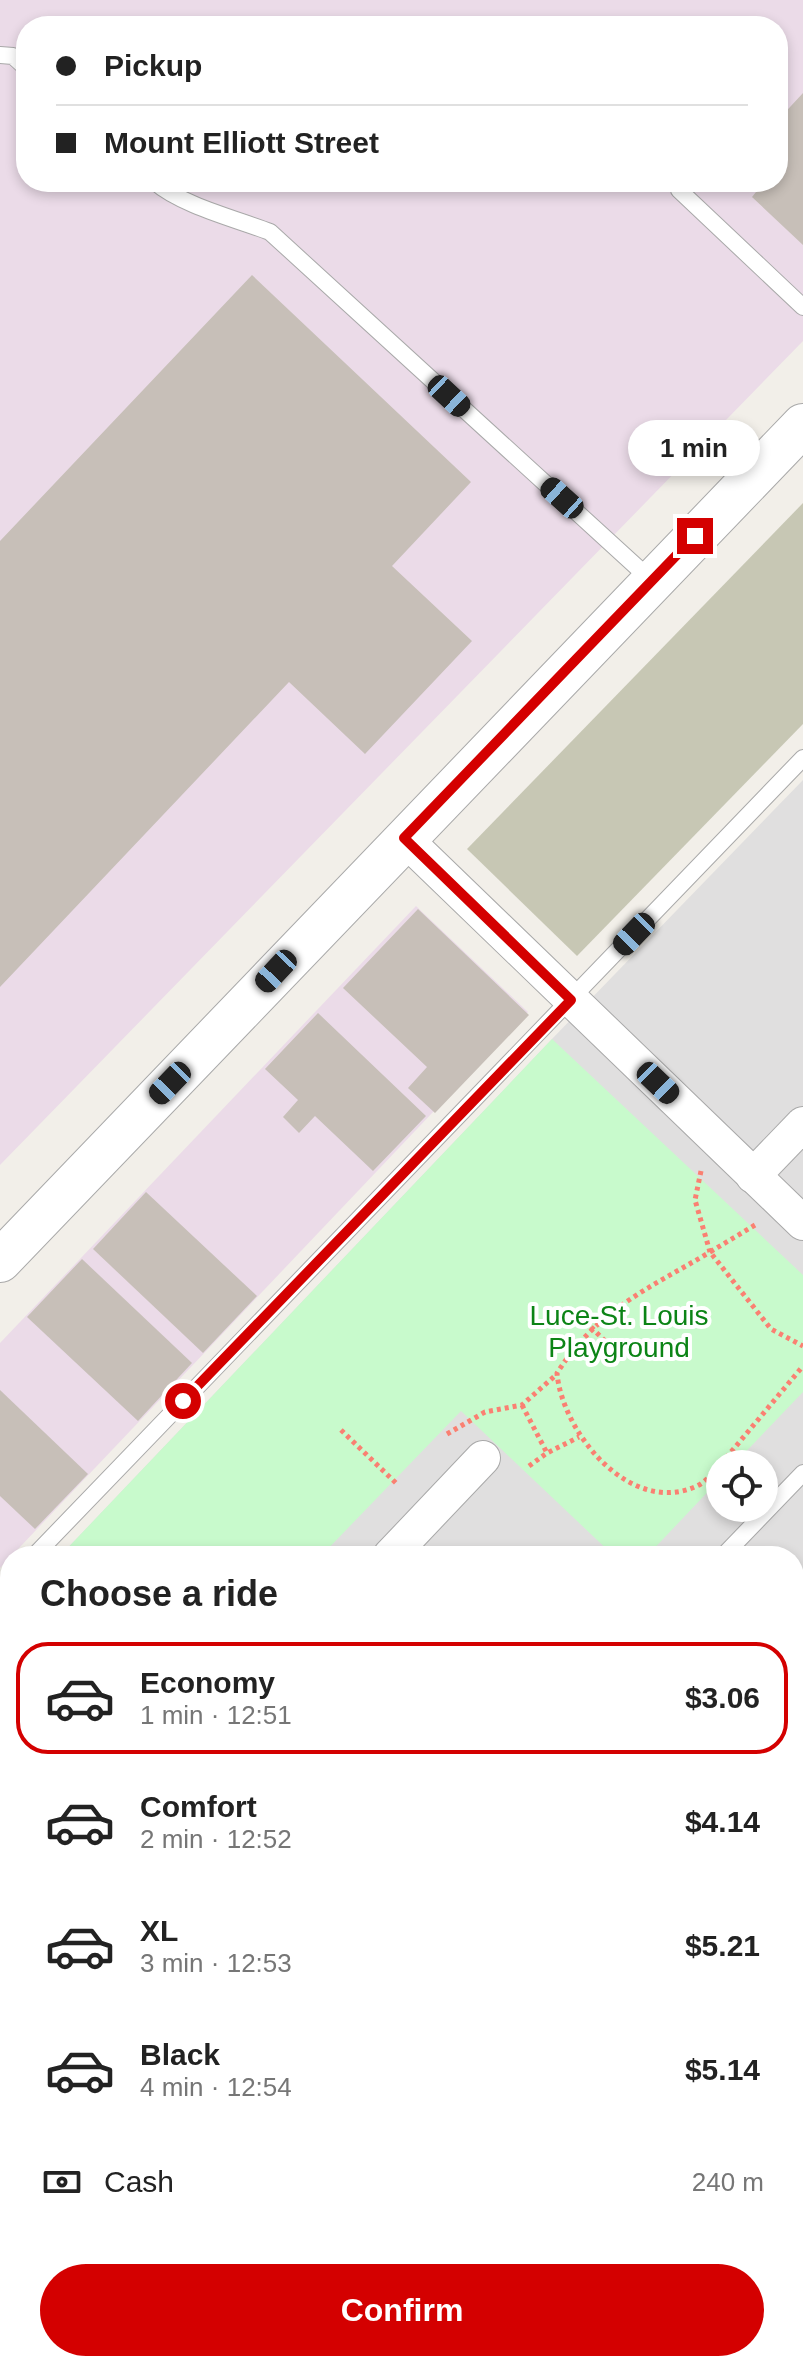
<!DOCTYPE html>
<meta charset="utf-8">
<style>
body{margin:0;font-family:Helvetica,sans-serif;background:#f6f6f6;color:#222;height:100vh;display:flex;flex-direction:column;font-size:30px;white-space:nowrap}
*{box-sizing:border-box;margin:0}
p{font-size:26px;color:#767676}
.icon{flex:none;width:44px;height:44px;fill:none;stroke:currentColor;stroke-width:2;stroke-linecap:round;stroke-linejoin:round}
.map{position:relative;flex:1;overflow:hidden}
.sheet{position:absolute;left:0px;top:1546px;width:804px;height:826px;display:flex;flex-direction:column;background:#fff;border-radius:32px 32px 0 0;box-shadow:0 4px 12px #0003}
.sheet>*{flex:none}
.banner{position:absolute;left:16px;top:16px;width:772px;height:176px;border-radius:32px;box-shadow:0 4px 12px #0003;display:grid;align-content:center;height:176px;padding:0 40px;background:#fff}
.fabs{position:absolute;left:706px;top:1450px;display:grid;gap:16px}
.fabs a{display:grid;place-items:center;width:72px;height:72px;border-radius:50%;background:#fff;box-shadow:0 4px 12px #0003;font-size:40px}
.end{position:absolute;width:36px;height:36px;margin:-18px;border:10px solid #d40000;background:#fff;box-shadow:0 0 0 4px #fff}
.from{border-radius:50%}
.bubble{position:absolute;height:56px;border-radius:28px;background:#fff;box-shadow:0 4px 12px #0003;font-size:26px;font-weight:700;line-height:56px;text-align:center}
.car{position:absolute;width:24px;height:48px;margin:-24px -12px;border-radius:10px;box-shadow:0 0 6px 2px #0007;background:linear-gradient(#222 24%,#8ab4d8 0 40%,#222 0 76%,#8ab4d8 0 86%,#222 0)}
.banner b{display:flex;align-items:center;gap:28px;height:76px;font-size:30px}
.banner b+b{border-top:2px solid #e0e0e0}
.banner i{width:20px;height:20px;background:#222}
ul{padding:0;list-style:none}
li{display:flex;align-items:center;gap:24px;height:112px;margin:0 16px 12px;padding:0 24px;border:4px solid transparent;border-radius:32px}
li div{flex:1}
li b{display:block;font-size:30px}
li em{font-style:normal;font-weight:700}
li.on{border-color:#d40000}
li>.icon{width:72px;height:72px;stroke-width:1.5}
h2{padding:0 40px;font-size:36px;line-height:96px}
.pay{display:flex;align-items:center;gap:20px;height:88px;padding:0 40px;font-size:30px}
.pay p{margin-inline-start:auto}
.primary-button{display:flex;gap:16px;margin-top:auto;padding:16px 40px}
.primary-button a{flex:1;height:92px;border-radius:48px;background:#d40000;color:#fff;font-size:32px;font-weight:700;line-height:92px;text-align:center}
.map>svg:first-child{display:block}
</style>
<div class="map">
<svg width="803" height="2371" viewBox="0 0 803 2371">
<rect width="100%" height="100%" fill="#f2efe9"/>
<path fill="#e0dfdf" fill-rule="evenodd" d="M803 780V2371H0V1620L10 1609V2362H794V1556H60L552 1039ZM720 1464H764V1508H720Z"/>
<g fill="#ebdbe8" fill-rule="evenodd">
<path d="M0 0H803V341L0 1165ZM26 26H778V182H26Z"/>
<polygon points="416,906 528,1012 0,1568 0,1343"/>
</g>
<polygon fill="#c7c7b4" points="803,503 803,724 577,956 467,849"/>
<polygon fill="#c8facc" points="552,1039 803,1275 803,1392 734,1464 720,1464 720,1479 647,1556 614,1556 461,1411 321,1556 60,1556"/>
<g fill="#c7bfb8">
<polygon points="803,93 803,245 752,197 756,192 746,182 778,182 778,120"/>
<polygon points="252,275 471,482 392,566 472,641 365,754 289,682 0,987 0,541"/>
<polygon points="418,909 529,1015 435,1113 408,1088 427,1067 343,988"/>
<polygon points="318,1013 426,1116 373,1171 315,1116 299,1133 283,1117 298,1100 265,1069"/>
<polygon points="146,1192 257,1296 203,1353 93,1249"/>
<polygon points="82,1259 192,1363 138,1421 27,1317"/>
<polygon points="0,1390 88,1474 35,1529 0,1496"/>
</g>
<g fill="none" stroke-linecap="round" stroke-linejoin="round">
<g stroke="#a9a9a9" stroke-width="18">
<g id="service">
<polyline points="0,55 13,56 26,68"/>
<path d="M155 182C181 205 236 219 270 232L651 580"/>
<polyline points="679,190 803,307"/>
<polyline points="34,1556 803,758"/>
<polyline points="723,1556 803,1473"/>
<polyline points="0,1591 10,1581"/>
<polyline points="794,2194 803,2184"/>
<polyline points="0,2310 10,2299"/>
</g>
</g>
<g stroke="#a9a9a9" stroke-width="36">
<g id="minor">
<polyline points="404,838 803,1223"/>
<polyline points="753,1176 803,1124"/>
<polyline points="390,1556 483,1458"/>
<polyline points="0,1836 10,1846"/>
<polyline points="794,1851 803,1841"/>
<polyline points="0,1966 10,1955"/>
<polyline points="558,2362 567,2371"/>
<polyline points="298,2371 307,2362"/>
</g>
</g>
<g stroke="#a9a9a9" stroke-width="44">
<polyline id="tertiary" points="0,1261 803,425"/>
</g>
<g stroke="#fa8072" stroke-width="5" stroke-dasharray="4 4" stroke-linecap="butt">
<path d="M701 1171 695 1200 710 1252C648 1289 598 1309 557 1373 562 1432 630 1517 697 1486 706 1482 713 1472 720 1465"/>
<polyline points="755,1225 710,1252 771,1329 803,1346"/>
<polyline points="591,1327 621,1357"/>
<polyline points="522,1405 547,1453 579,1437"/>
<polyline points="341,1430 398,1485"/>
<polyline points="447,1434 485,1412 522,1405 557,1374"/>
<polyline points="721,1464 803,1366"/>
<polyline points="529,1466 547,1453"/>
</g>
<use href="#service" stroke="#fff" stroke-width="16"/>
<use href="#minor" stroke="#fff" stroke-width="34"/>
<use href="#tertiary" stroke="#fff" stroke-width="42"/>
</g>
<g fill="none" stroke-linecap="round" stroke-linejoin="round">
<polyline stroke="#d40000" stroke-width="10" points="183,1401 571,1000 404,838 695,536"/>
</g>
<g text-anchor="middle" stroke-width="8" stroke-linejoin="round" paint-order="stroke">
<g font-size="28" fill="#0c8416" stroke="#fff">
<text x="619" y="1325">Luce-St. Louis<tspan x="619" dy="32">Playground</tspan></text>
</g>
</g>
</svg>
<div class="fabs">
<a><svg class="icon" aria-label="locate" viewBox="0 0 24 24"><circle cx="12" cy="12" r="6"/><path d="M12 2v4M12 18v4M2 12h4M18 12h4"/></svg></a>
</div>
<i class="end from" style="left:183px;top:1401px"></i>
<i class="end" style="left:695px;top:536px"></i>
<div class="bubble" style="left:628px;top:420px;width:132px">1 min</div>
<i class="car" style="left:449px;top:396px;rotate:133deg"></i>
<i class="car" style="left:562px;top:498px;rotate:312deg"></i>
<i class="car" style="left:634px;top:934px;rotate:224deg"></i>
<i class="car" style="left:276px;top:971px;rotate:223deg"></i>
<i class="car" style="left:170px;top:1083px;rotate:224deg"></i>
<i class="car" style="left:658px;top:1083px;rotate:134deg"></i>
<div class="banner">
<b><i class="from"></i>Pickup</b>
<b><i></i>Mount Elliott Street</b>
</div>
<section class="sheet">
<h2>Choose a ride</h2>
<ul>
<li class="on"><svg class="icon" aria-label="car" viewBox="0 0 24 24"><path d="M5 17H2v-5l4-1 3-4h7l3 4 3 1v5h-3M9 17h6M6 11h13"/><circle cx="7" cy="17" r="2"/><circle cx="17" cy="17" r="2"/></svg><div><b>Economy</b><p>1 min · 12:51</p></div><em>$3.06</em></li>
<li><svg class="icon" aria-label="car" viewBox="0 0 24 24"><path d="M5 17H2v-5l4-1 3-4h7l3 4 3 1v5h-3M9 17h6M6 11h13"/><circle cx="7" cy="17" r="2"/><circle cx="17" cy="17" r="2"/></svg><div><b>Comfort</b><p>2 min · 12:52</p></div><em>$4.14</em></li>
<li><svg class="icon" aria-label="car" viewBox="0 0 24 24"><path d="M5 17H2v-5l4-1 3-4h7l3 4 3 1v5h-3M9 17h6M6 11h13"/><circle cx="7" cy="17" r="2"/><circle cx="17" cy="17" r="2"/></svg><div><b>XL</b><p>3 min · 12:53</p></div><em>$5.21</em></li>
<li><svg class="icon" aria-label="car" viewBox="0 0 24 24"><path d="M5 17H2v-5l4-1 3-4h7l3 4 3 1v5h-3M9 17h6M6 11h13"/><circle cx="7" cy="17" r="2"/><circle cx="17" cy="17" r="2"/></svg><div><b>Black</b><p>4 min · 12:54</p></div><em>$5.14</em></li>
</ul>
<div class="pay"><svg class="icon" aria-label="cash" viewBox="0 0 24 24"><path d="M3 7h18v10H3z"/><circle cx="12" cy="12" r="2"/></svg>Cash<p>240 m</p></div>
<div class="primary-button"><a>Confirm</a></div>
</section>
</div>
